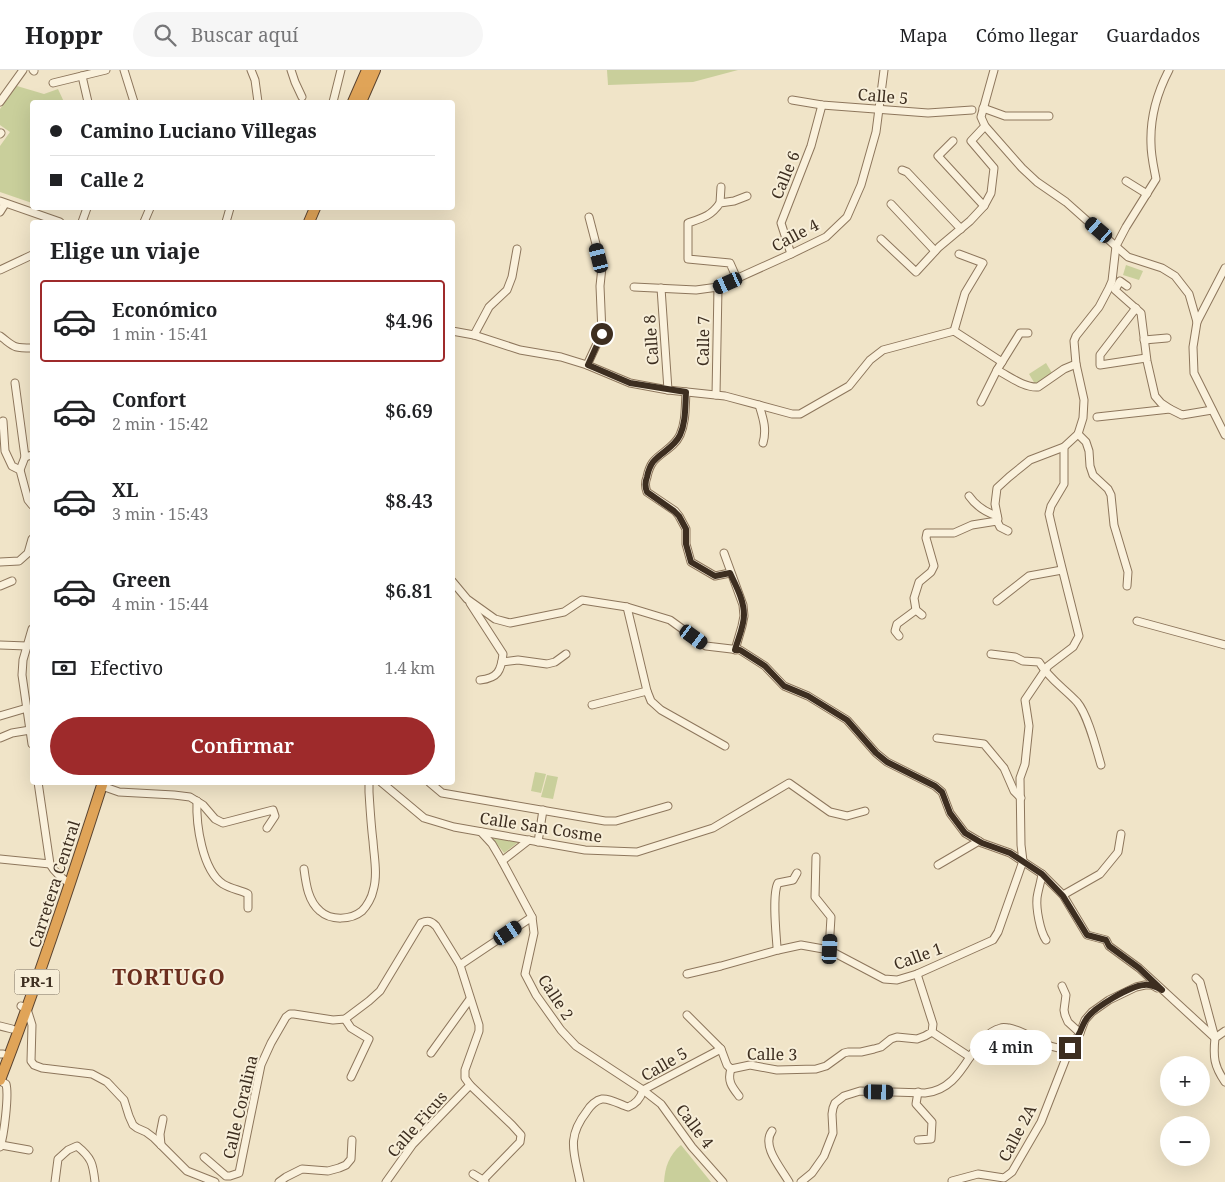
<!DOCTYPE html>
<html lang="es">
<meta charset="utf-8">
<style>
body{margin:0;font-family:"Noto Serif",serif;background:#f6f6f6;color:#202124;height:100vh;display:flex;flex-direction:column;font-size:19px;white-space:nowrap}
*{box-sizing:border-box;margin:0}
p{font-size:16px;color:#757577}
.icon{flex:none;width:28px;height:28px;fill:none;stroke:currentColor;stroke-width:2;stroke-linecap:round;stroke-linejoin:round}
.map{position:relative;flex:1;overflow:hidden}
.details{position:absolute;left:30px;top:150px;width:425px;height:565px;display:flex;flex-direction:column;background:#fff;border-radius:5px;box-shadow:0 5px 20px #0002}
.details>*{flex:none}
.banner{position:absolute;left:30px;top:30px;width:425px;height:110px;border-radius:5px;box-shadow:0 5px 20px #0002;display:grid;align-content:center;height:110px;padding:0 20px;background:#fff}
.fabs{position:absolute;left:1160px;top:986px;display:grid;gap:10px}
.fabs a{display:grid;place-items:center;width:50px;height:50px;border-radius:50%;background:#fff;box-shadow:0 5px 20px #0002;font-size:25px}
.end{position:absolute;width:22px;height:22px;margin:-11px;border:6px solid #3d2e20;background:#fff;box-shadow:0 0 0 2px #fff}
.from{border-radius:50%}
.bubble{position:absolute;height:35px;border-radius:18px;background:#fff;box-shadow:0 5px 20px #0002;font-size:16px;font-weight:600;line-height:35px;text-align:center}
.car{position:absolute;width:15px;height:30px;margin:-15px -8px;border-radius:6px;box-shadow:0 0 4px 1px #0007;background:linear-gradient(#222 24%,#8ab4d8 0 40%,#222 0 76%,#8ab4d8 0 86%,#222 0)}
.banner b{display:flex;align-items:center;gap:18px;height:48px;font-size:19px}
.banner b+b{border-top:1px solid #e0e0e0}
.banner i{width:12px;height:12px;background:#202124}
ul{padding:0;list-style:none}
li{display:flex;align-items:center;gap:15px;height:82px;margin:0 10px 8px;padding:0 10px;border:2px solid transparent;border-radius:5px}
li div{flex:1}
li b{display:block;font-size:19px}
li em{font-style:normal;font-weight:600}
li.active{border-color:#9e2a2b}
li>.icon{width:45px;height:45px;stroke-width:1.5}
h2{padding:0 20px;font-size:22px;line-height:60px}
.pay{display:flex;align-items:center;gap:12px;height:55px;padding:0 20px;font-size:19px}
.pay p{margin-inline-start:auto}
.action{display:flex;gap:10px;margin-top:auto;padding:10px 20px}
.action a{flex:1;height:58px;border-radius:30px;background:#9e2a2b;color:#fff;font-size:20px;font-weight:600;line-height:58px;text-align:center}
header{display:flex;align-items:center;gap:30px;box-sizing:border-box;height:70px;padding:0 25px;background:#fff;border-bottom:1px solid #e0e0e0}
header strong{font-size:24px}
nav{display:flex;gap:28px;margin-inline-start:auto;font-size:18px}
.search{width:350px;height:45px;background:#f6f6f6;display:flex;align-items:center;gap:12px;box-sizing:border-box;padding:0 18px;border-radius:28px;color:#757577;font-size:19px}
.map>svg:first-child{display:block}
</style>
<header>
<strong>Hoppr</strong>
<div class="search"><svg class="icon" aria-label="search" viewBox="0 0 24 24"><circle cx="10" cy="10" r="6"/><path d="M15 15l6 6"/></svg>Buscar aquí</div>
<nav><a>Mapa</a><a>Cómo llegar</a><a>Guardados</a></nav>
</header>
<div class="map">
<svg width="1225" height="1112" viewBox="0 0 1225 1112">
<rect width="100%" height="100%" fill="#f0e4c8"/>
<g fill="#c9cf9b">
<polygon points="607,0 738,0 693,12 608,15"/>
<polygon points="17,16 44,24 58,19 64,32 32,32 32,133 0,122 0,76 10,62 0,55 0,39"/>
<polygon points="1126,195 1143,201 1139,210 1123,205"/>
<polygon points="1046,293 1052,303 1035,314 1029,304"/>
<polygon points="535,702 546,704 541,723 531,721"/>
<polygon points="547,705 558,707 553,729 541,727"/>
<polygon points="490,765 521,770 504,783"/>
<path d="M681 1075 711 1112H664C665 1097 669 1085 681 1075Z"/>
</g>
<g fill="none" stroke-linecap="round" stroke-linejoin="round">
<g stroke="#8d765c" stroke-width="9">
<g id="minor">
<polyline points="33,0 34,1"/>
<polyline points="124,0 134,32"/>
<polyline points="251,0 255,10 258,32"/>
<polyline points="291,0 295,12 302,27"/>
<polyline points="994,0 981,47 985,56 1022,98 1037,112 1066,132 1128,187 1162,198 1175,206 1189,224 1197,252 1193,277 1194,303 1225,365"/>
<polyline points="82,6 88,32"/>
<polyline points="53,13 106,0"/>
<polyline points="792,30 822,35 928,43 972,40"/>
<polyline points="0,32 23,0"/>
<polyline points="333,32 341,0"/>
<polyline points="983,38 1005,46 1049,46"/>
<polyline points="0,64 1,63"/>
<polyline points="953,71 938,86 984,136"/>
<polyline points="902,100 907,102 961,159"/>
<polyline points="1126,111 1147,124"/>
<polyline points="0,131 60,152"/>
<polyline points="720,133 721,117"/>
<polyline points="891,134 935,181"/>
<polyline points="0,142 5,134"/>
<polyline points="82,152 87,138"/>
<polyline points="144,152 150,138"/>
<polyline points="226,152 230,138"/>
<polyline points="881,169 916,202 939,177 970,151 984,136 991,123 994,98 971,71 985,56"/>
<polyline points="791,184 781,153 811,76 822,35"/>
<polyline points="0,200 32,185"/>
<path d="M737 209 730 193 688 189V153C703 148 711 146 720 133L734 131 747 126"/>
<polyline points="1127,216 1120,211 1115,220 1141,243 1147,291 1155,326 1161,333 1170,339"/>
<polyline points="634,217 696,220 718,217 791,184 826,167 847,147 861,115 876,62 884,0"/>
<polyline points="661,218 668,320"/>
<polyline points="1136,238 1100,285 1100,295 1146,288"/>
<polyline points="1197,252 1225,198"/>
<polyline points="452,261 474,265 520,280 561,287 587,295 630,313 668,320 725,326 792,344 800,344 849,316 870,290 883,280 954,261 1002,292"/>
<polyline points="954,261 965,223 983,193 959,184"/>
<polyline points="474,265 489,237 507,220 512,207 517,179"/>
<path d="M0 266C15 277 12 278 32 278"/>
<polyline points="1144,270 1167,268"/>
<polyline points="587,295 602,263 600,216 602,197 589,147"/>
<path d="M997 300C1009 306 1024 318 1038 317L1064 299 1076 294"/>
<polyline points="15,313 25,387 20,400"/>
<path d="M686 322C685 337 686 352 680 365 674 378 661 382 653 392 650 396 648 402 647 407 645 412 645 417 647 422L675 441 679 446 686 459V474L691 492 715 506 730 503"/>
<polyline points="716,325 718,217"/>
<polyline points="981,332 997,300 1020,263 1028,263"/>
<path d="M759 335C763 348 767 359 763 373"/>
<polyline points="1097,347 1170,339 1182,345 1212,340"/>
<polyline points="3,351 5,381 12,396 20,400 28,430 32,435"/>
<polyline points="1078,364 1086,372 1089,381 1090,396 1093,405 1108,419 1111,425 1114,455 1128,502 1127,516"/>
<polyline points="25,387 32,385"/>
<path d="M969 426C976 436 985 442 997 446"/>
<polyline points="997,451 1000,457 1008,461"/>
<polyline points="724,483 743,535 744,546 742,556 735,580"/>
<polyline points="0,492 19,491 28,483 32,469"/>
<polyline points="452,511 467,529 495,549 510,553 564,542 582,530 627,537 670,550 706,576 740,580 765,596 784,616 808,626 847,650 876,683 887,692 935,716 942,722 950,743 965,763 982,773 1010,783 1042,804 1063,825 1087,865 1106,870 1109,876 1139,898 1215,968"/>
<polyline points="0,516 12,511"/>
<polyline points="997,531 1029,506 1062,500"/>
<path d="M470 533 503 584C501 601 498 608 480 610"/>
<polyline points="627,537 647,621 651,631 661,640 725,676"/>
<polyline points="922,545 916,540 914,528 919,512 931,502 934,496 926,468 927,463 954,463 972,455 997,451 998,449 995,434 997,418 1009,407 1030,390 1064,377"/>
<polyline points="1137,551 1225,575"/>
<polyline points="32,559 23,590 22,605 32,674"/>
<polyline points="899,566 895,561 897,554 916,540"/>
<polyline points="0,575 27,576"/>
<path d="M991 584 1015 587 1023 591 1039 592C1049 609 1064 618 1077 632 1088 645 1096 678 1101 695"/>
<polyline points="502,592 518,590 547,594 555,592 566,584"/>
<polyline points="592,635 647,621"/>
<polyline points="0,646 27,638"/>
<polyline points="0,668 12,663 30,660"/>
<polyline points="937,668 984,674 1004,698 1014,721 1021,728"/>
<path d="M38 712 50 794C55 803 62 808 70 814"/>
<polyline points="381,712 424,748 454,757 585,780 637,782 713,758 789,713 830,742 847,746 865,741"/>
<polyline points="429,712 442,723 605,751 616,751 668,736"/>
<polyline points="102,716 119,722 174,725 190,727 203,735 215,749 223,753 273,740 275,746 267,758"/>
<path d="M197 731C196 754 202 800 223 814 231 819 240 820 248 824V838"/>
<polyline points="481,762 492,774 502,791 532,847 534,863 525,904 536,925 561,960 576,976 643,1020 661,1034 692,1077 723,1112"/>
<polyline points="538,772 543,740"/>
<polyline points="816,787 815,827 831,847 829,880"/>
<polyline points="0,789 50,794"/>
<polyline points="502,791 529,770"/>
<polyline points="938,795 979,771"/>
<path d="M304 799C306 814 308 831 320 841 331 851 351 850 362 841 367 836 372 827 373 821 378 805 374 787 373 771 371 755 370 738 369 722V712"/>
<path d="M1042 804C1041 812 1038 820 1037 828 1036 839 1040 861 1046 870"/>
<polyline points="1063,825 1100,804 1118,782 1121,764"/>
<path d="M778 880 777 877C776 863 772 824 778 813L793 810 797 803"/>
<polyline points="460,895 532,847"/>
<path d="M687 904 721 896 778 880 801 875 829 880 884 909 897 910 917 904 993 870 998 862 1023 791 1021 775 1020 708 1025 694 1029 656 1025 630 1048 596 1073 577 1079 566C1069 525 1058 484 1049 444L1051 436 1064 414V377L1078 364 1083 348 1084 330 1076 294 1074 271 1076 266 1099 237 1109 218 1112 211 1116 176 1126 157 1156 109C1154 98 1151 86 1151 74 1150 49 1157 23 1169 0"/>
<polyline points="1196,908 1200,912 1215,968"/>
<polyline points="1062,916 1066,925 1064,940 1065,945 1068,952 1080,963"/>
<polyline points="21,936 27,939 32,955 31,991 34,995 42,998 92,1004 107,1012 124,1030 129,1046 133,1055 137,1058 146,1062 154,1068 187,1101 215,1112"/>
<polyline points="687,945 721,979 727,995 731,999 750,995 777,1000 816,999 826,996 844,983 848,982 861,982 874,979 881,977 891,969 897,967 917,969 925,966 932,962 933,954 917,904"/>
<polyline points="345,949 351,958 369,969 351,1007"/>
<polyline points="0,956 12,959"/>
<path d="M1225 961 1215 968C1213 987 1214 996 1225 1012"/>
<polyline points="932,962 970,987"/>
<polyline points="431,983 470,929"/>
<polyline points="0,984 3,984"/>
<path d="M731 999C727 1011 732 1017 739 1026"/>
<path d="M0 1011 6 1014C9 1025 4 1066 0 1077"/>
<path d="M772 1061C761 1076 781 1098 789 1112"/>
<polyline points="918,1070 931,1069 932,1052 916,1034 918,1022"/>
<polyline points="1,1075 29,1080"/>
<polyline points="161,1075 160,1064 163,1049"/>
<path d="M204 1087 226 1106H230L239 1103 261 995 271 973 286 947 290 944H294L333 950 345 949 369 931 380 921 421 853C428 850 431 851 436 856L460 895 479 955V961L465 1000V1008L470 1015 512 1055 521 1065 520 1072 517 1075 483 1110"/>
<polyline points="473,1104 483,1110 485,1112"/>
<polyline points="952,1111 978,1104 1004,1108 1012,1102 1041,1052 1070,978"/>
<path d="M55 1112 58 1089 68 1080 77 1076C92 1088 93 1094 95 1112"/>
<polyline points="279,1112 286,1107 302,1099 328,1101 339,1098 346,1095 351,1089 352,1070"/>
<polyline points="386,1112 413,1074 470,1015"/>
<path d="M580 1112C574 1082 566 1068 587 1041 590 1036 596 1030 602 1029 610 1028 621 1035 628 1037 636 1034 641 1027 643 1020L721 979"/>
<path d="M801 1112 812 1103 824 1086 833 1063 832 1044 833 1038 835 1033 844 1026 860 1021 925 1023C967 1019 969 966 1001 958 1003 957 1007 958 1009 958 1031 962 1047 982 1070 978L1080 963 1085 950 1092 942 1109 930 1136 917 1145 915H1152L1157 918"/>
</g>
</g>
<g stroke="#5b4430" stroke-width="12">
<g id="highway">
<polyline points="353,32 367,0"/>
<polyline points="361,32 375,0"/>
<polyline points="309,152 315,138"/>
<path d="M0 1010C38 912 71 812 103 712"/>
</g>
</g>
<use href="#minor" stroke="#faf1dc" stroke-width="7"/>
<use href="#highway" stroke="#e0a458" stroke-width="10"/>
</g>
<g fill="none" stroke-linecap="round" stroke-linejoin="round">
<path stroke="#3d2e20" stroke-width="6" d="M602 264 588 295 630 313 686 322C685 337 686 352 680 365 674 378 661 382 653 392 650 396 648 402 647 407 645 412 645 417 647 422L674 441 679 446 686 459V474L691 492 715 506 730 503C736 516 744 530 744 545 744 556 738 569 735 580H740L765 596 784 616 808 626 847 650 876 683 887 692 935 716 942 722 950 743 965 763 982 773 1010 783 1042 804 1063 826 1087 865 1106 870 1109 876 1139 898 1162 920C1156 917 1151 914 1144 915 1130 916 1095 937 1087 948 1084 952 1082 957 1080 962 1077 968 1074 973 1070 978"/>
</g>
<g text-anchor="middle" stroke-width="4" stroke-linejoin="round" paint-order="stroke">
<rect fill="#f7eed8" stroke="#756857" stroke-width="1" x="14.5" y="899.5" width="45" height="25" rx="4"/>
<g font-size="15" font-weight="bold" fill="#3d2e20">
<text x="37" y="917">PR-1</text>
</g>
<g font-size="16" fill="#3d2e20" stroke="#f7eed8">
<text transform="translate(883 26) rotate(5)" y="6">Calle 5</text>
<text transform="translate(785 105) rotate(-68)" y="6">Calle 6</text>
<text transform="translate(795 165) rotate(-28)" y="6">Calle 4</text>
<text transform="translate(651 270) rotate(-94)" y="6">Calle 8</text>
<text transform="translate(703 271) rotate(-89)" y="6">Calle 7</text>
<text transform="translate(541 757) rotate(9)" y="6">Calle San Cosme</text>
<text transform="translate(54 814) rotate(-72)" y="6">Carretera Central</text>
<text transform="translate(918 886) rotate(-20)" y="6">Calle 1</text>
<text transform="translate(556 927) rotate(57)" y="6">Calle 2</text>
<text transform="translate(772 984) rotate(1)" y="6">Calle 3</text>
<text transform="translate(664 994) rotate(-30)" y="6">Calle 5</text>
<text transform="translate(240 1037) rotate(-77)" y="6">Calle Coralina</text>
<text transform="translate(417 1054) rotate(-49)" y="6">Calle Ficus</text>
<text transform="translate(695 1056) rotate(53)" y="6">Calle 4</text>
<text transform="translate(1017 1063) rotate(-62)" y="6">Calle 2A</text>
</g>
<g font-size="21" font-weight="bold" letter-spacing="1" fill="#6b2e1e" stroke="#f7eed8">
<text x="169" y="915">TORTUGO</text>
</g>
</g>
</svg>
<div class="fabs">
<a>+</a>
<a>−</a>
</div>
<i class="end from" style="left:602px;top:264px"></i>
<i class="end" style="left:1070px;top:978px"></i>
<div class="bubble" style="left:970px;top:960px;width:82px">4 min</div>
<i class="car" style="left:1099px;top:160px;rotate:311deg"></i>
<i class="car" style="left:599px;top:188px;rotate:346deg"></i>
<i class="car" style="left:728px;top:213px;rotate:246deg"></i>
<i class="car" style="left:694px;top:567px;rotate:126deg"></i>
<i class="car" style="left:508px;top:863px;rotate:56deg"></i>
<i class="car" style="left:830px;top:879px;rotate:3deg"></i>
<i class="car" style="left:879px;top:1022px;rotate:91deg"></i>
<div class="banner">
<b><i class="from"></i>Camino Luciano Villegas</b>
<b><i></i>Calle 2</b>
</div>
<section class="details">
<h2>Elige un viaje</h2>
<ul>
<li class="active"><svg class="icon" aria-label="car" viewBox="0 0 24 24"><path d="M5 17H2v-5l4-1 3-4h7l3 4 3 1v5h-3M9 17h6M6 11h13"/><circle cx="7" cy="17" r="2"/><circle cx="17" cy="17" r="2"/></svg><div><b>Económico</b><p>1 min · 15:41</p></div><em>$4.96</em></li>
<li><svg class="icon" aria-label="car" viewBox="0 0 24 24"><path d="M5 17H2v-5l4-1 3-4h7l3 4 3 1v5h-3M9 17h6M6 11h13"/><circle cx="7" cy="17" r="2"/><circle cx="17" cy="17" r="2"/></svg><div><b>Confort</b><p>2 min · 15:42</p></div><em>$6.69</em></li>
<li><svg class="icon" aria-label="car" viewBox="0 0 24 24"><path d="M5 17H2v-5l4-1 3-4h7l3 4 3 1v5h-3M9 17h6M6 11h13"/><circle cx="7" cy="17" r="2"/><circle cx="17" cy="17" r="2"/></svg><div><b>XL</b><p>3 min · 15:43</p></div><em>$8.43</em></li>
<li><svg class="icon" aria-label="car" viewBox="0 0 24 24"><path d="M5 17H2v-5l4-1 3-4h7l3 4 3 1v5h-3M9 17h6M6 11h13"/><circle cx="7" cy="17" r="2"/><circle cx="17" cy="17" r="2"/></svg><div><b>Green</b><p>4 min · 15:44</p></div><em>$6.81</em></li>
</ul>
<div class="pay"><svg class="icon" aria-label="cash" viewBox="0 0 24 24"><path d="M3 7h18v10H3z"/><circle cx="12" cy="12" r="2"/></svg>Efectivo<p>1.4 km</p></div>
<div class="action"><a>Confirmar</a></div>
</section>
</div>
